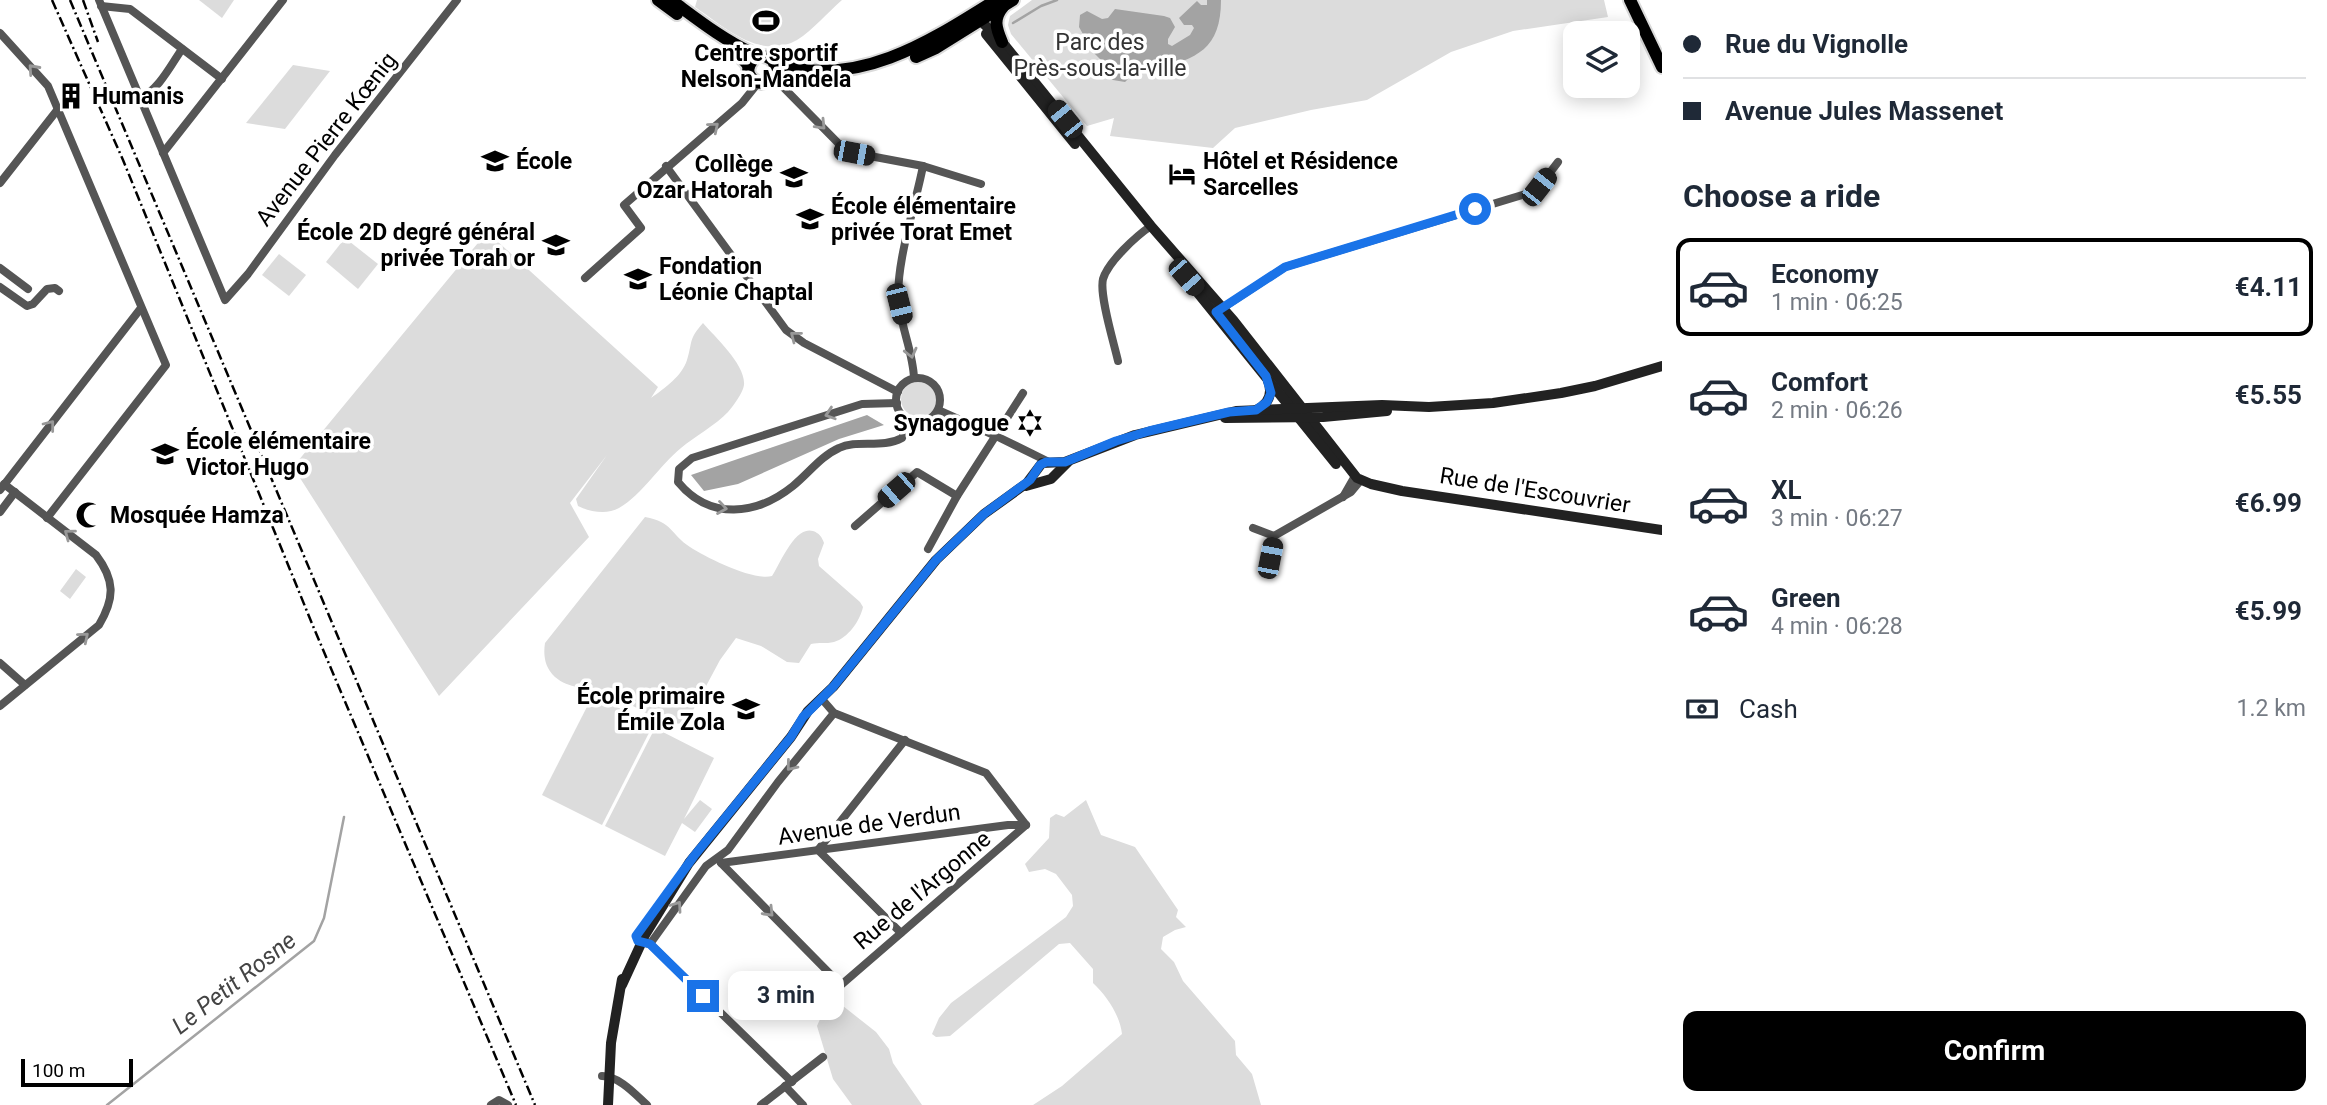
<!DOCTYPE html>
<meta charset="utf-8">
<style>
body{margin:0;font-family:Roboto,sans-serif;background:#f2f2f3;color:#1f2937;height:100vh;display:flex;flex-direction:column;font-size:26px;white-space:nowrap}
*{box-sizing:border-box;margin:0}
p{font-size:23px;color:#747a83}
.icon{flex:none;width:38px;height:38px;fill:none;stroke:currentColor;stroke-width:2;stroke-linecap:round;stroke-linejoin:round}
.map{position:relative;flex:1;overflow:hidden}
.details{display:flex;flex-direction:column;background:#fff;width:665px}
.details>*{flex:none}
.guide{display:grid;align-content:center;height:154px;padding:0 21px;background:#fff}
.buttons{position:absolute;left:1563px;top:21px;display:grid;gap:14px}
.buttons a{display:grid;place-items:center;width:77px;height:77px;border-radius:14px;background:#fff;box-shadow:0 4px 18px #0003;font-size:35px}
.scale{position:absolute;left:21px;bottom:18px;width:112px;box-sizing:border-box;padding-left:7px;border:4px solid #000;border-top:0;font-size:19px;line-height:24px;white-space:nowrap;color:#000;-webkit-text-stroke:5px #fff;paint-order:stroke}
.end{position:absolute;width:32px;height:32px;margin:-16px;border:9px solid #1a73e8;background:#fff;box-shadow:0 0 0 4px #fff}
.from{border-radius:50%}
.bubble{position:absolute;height:49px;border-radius:14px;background:#fff;box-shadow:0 4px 18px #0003;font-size:23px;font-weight:700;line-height:49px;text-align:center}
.car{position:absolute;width:21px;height:42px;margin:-21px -10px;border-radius:9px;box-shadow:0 0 5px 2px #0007;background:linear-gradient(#222 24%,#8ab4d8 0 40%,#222 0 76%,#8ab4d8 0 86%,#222 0)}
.guide b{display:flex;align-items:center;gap:24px;height:66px;font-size:26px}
.guide b+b{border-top:2px solid #e0e1e3}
.guide i{width:18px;height:18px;background:#1f2937}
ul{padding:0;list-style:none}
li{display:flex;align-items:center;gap:21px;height:98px;margin:0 14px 10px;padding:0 7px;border:4px solid transparent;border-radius:14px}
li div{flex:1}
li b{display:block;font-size:26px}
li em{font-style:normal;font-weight:700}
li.current{border-color:#000}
li>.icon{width:63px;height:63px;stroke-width:1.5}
h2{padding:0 21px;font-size:32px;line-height:84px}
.pay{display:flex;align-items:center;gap:18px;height:77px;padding:0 21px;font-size:26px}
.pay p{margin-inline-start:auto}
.button{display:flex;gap:14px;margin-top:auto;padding:14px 21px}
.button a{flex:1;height:80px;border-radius:14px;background:#000;color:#fff;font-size:28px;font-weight:700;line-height:80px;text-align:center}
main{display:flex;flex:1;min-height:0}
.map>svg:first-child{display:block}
</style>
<main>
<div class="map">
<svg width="1662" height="1105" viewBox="0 0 1662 1105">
<rect width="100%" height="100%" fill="#fff"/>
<g fill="#dcdcdc">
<polygon points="199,0 234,0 222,18"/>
<path d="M697 0H842C828 12 813 30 797 40 761 61 724 27 695 7Z"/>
<polygon points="1032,0 1604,0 1608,17 1513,31 1451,52 1367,100 1311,110 1235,128 1213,148 1110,136 1114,118 1087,126 1011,34 1008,25 1010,16"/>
<polygon points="293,65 330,71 285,129 246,123"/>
<path d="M487 232 658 387 651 398C665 388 682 376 687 360 693 341 688 340 703 323 715 337 746 365 744 385 743 393 733 406 728 412 717 424 694 437 681 448 659 466 643 494 619 508 607 515 590 512 578 506L576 499 607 455 570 503 589 537 439 696 293 467Z"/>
<polygon points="345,238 378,264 358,289 326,262"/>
<polygon points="279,254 306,275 289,296 262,275"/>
<circle cx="919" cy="399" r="18"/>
<path d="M645 517C673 522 670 534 690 547 707 558 753 581 772 576 780 564 795 525 813 531 819 533 822 537 824 543L818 559 819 566 860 602 863 607C860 621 848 638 834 642 826 644 819 642 811 644L799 663 787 662 761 646 736 638 720 660 690 716 683 724C653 723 630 700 602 692 586 687 569 689 555 677 545 668 543 656 545 643Z"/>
<polygon points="76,569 86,577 70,599 60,591"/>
<polygon points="593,695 653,725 602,825 542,795"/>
<polygon points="655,728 714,758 684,819 700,800 712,809 695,832 682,823 665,856 605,826"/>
<path d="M1086 800 1101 835 1135 847 1178 910 1176 917 1186 927 1175 930 1163 937 1161 949 1174 962 1183 981 1235 1041 1236 1055 1252 1074 1261 1105H1033L1062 1086 1122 1034C1120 1015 1106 995 1093 983V969L1070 943 1059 944 950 1036 936 1037 932 1034 939 1018 951 1003 1066 917 1073 906 1072 895 1056 874 1045 869 1029 872 1025 864 1049 838 1050 818 1056 814 1064 817Z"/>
<polygon points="835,1006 843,1006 876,1032 889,1049 893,1063 922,1105 852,1105 833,1079 817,1026 821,1017"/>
</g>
<g fill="#a3a3a3">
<path d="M1207 0H1221C1221 49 1197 59 1155 69 1143 73 1134 72 1125 82L1113 80 1106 74 1102 61 1093 52 1079 27 1080 15 1087 11 1102 19 1108 18 1115 9 1164 16 1170 18 1175 27 1168 39V44L1172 46 1190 35 1194 28 1192 25H1184L1179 18 1197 1 1201 5H1207Z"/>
<polygon points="867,415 884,425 839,439 738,484 704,491 691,475"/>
</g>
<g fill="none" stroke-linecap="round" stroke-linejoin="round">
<g stroke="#a3a3a3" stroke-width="2.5">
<polyline points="1013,23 1041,6 1057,0"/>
<polyline points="107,1105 314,941 324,918 344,817"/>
</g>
<g stroke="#dbdbdb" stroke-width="16">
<g id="primary">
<polyline points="658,0 677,14"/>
<path d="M671 0C697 19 722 39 752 53 757 56 762 55 767 57 773 59 774 63 781 65 860 88 932 40 996 0"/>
<polyline points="1630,0 1662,67"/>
<path d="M1002 42C996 28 993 19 1003 7"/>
<polyline points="730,50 738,54 749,66"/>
<polyline points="916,57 936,48 1013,0"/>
<path d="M752 61C744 71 750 81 762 83L773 78 776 71 774 63"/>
</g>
</g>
<g stroke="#555" stroke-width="8">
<polyline points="99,0 225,300 248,274 335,155 457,0"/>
<polyline points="101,6 130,9 222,79"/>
<polyline points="0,33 48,86 166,365 47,518"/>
<polyline points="771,80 781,85 842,147 854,153 923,166 981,184"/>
<path d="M140 98C158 91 171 65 182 49"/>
<polyline points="163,153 283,0"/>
<polyline points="666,166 786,330 804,343 898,392"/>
<polyline points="0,183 58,109"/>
<polyline points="0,268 28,289"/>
<polyline points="585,278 641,228 624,205 742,103 758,83"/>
<polyline points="0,287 27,306 33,304 47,289 55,288 59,291"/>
<polyline points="1221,309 1285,267 1529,193 1539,187 1558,162"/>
<path d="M1118 361C1114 343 1099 295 1103 279 1108 262 1136 236 1151 226"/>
<path d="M914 378C913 353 902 330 899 304 894 269 916 203 923 166"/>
<circle cx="918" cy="400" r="22"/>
<path d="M897 403 862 404 692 458 679 469 678 482C710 521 757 515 793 486 808 474 821 456 839 448 857 439 882 449 902 438L909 420"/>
<polyline points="938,410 996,436 1049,462"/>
<polyline points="0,490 141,308"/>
<polyline points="1343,497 1355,476"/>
<polyline points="0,512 15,492"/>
<polyline points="855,526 917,472 957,496"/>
<polyline points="1253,528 1274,536"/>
<polyline points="928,549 957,496 1023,393"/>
<polyline points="1270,558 1274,536 1351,492 1361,480"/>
<polyline points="0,663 25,685"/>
<polyline points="821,698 834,713 986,773 1026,825"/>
<path d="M0 706 99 625C115 598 115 580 96 555L4 484"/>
<polyline points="720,861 721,863 1008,825 1026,825"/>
<polyline points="721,863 841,985 1026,825"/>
<polyline points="901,933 818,850 905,740"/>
<polyline points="637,936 638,941 650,944 706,866 728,850 778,782 834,713"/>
<polyline points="650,944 792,1082"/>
<path d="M602 1076C619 1076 635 1094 647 1105"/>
<polyline points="785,1086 803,1105"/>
<polyline points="491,1105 499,1100 508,1105"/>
<polyline points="761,1105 823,1057"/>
</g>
<g stroke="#222" stroke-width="10">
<polyline points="973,19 980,20 1002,42 1151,226 1234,321 1357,478 1371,484 1402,491 1662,530"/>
<polyline points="986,34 1075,144"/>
<polyline points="1181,272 1336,464"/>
<path d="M1256 410C1269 404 1273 394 1268 381"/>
<polyline points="1225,418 1323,417 1387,411"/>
<polyline points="1026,486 1051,479 1068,462"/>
<polyline points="622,985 645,935 689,863 791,737 808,711 833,687 936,560 984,514 1027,483 1042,463 1065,462 1135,435 1236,411 1382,405 1429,407 1493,403 1561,393 1595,386 1662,366"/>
<polyline points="608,1105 611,1043 622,979"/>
</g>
<use href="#primary" stroke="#000" stroke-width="12"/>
<g stroke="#000" stroke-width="2.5" stroke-dasharray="10 3.5 2 3.5" stroke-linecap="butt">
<polyline points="52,0 123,160 313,626 516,1105"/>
<polyline points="70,0 535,1105"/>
<polyline points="83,0 98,42"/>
</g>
</g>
<defs><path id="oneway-chevron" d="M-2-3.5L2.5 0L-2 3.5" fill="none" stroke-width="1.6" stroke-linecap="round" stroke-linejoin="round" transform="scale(1.75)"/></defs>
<g stroke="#999">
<use href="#oneway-chevron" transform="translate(33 69) rotate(-132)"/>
<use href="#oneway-chevron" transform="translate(821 125) rotate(46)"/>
<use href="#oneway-chevron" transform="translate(714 127) rotate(-40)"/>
<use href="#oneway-chevron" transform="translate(795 336) rotate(-142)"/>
<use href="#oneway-chevron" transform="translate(911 353) rotate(76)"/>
<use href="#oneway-chevron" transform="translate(830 414) rotate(162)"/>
<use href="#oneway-chevron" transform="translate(50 425) rotate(-52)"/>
<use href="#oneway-chevron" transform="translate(722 508) rotate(9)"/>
<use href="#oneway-chevron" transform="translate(69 534) rotate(-143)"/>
<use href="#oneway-chevron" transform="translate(84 637) rotate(-40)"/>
<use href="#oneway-chevron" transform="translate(791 766) rotate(129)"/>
<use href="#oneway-chevron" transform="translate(677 906) rotate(-55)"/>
<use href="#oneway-chevron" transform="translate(769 912) rotate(46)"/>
</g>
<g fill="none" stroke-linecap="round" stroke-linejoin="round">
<polyline stroke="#1a73e8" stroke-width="9" points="703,996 650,944 638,941 636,936 694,856 791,737 803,717 833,687 936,560 984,514 1030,480 1040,465 1046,462 1065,462 1116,441 1149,431 1229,412 1256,410 1267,402 1271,393 1266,376 1216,312 1285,267 1475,209"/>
</g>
<defs>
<g id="stadium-bare" transform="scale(2.1)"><path d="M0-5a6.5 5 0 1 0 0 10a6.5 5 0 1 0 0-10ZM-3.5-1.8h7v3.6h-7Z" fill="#000" stroke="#fff" stroke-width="2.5" paint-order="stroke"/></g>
<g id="building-bare" transform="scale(2.1)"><path d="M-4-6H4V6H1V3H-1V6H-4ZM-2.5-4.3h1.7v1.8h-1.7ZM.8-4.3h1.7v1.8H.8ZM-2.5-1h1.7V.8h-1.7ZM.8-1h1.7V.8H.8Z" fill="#000" stroke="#fff" stroke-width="2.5" paint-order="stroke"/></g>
<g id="school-bare" transform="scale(2.1)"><path d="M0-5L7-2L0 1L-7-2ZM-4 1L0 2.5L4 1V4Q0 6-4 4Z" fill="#000" stroke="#fff" stroke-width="2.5" paint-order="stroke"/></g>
<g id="hotel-bare" transform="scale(2.1)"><path d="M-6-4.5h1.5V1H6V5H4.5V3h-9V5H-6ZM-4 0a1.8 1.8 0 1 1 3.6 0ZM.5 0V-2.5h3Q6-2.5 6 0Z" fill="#000" stroke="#fff" stroke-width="2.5" paint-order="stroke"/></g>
<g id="university-bare" transform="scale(2.1)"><path d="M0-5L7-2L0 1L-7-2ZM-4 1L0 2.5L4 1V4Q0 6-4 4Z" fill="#000" stroke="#fff" stroke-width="2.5" paint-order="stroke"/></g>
<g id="synagogue-bare" transform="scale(2.1)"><path d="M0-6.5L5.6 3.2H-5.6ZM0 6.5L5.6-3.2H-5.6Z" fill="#000" stroke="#fff" stroke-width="2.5" paint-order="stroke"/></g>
<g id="mosque-bare" transform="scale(2.1)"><path d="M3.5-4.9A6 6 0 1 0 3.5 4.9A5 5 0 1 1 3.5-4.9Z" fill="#000" stroke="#fff" stroke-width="2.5" paint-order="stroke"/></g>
</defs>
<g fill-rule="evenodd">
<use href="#stadium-bare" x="766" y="21"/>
<use href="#building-bare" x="71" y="96"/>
<use href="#school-bare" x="495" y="161"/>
<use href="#hotel-bare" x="1182" y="174"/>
<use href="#school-bare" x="794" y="177"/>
<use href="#school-bare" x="810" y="219"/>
<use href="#school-bare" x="556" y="245"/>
<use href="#university-bare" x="638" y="279"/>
<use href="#synagogue-bare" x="1030" y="423"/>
<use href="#school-bare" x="165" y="454"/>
<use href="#mosque-bare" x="89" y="515"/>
<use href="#school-bare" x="746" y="709"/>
</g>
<g text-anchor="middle" stroke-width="7" stroke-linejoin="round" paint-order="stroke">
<g font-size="23" fill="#333" stroke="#fff">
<text x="1100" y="50">Parc des<tspan x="1100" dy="26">Près-sous-la-ville</tspan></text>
</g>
<g font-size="23" font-weight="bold" fill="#000" stroke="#fff" text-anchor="start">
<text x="766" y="61" text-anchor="middle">Centre sportif<tspan x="766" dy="26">Nelson-Mandela</tspan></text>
<text x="92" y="104">Humanis</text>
<text x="516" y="169">École</text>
<text x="1203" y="169">Hôtel et Résidence<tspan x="1203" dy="26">Sarcelles</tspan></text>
<text x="773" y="172" text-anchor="end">Collège<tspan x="773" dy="26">Ozar Hatorah</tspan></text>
<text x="831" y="214">École élémentaire<tspan x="831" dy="26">privée Torat Emet</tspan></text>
<text x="535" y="240" text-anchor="end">École 2D degré général<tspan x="535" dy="26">privée Torah or</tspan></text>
<text x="659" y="274">Fondation<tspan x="659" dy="26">Léonie Chaptal</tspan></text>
<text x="1009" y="431" text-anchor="end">Synagogue</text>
<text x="186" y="449">École élémentaire<tspan x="186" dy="26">Victor Hugo</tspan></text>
<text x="110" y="523">Mosquée Hamza</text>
<text x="725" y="704" text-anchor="end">École primaire<tspan x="725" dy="26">Émile Zola</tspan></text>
</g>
<g font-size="23" fill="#000" stroke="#fff">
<text transform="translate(326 139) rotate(-52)" y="8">Avenue Pierre Kœnig</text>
<text transform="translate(1535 490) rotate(9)" y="8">Rue de l'Escouvrier</text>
<text transform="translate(869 824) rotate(-8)" y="8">Avenue de Verdun</text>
<text transform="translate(922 890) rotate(-40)" y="8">Rue de l'Argonne</text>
</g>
<g font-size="24" font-style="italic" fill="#444" stroke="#fff">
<text transform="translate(234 983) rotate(-38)" y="8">Le Petit Rosne</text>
</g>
</g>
</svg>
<div class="buttons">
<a><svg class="icon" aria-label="layers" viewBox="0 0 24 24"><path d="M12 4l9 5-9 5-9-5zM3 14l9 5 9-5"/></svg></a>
</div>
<div class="scale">100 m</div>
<i class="end from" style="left:1475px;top:209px"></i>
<i class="end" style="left:703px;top:996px"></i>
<div class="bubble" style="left:728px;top:971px;width:116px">3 min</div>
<i class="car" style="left:1065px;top:119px;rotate:321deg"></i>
<i class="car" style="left:854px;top:153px;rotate:101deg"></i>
<i class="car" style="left:1539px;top:187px;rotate:38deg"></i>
<i class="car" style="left:1186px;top:277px;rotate:139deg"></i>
<i class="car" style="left:899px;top:304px;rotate:166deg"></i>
<i class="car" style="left:896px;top:490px;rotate:229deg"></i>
<i class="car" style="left:1270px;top:558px;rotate:11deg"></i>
</div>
<section class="details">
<div class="guide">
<b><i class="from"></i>Rue du Vignolle</b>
<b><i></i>Avenue Jules Massenet</b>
</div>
<h2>Choose a ride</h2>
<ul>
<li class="current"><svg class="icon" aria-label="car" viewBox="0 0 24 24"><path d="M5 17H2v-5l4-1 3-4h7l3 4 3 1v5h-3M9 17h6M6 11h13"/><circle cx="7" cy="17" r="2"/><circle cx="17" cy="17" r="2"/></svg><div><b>Economy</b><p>1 min · 06:25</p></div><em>€4.11</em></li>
<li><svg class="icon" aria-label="car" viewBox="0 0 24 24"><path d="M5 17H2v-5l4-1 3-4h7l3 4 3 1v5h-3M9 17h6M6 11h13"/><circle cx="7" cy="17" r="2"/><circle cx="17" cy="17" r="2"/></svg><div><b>Comfort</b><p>2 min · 06:26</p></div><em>€5.55</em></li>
<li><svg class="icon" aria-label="car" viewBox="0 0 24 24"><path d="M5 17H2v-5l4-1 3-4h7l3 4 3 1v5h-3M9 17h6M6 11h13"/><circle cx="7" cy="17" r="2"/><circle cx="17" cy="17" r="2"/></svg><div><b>XL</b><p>3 min · 06:27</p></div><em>€6.99</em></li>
<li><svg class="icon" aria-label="car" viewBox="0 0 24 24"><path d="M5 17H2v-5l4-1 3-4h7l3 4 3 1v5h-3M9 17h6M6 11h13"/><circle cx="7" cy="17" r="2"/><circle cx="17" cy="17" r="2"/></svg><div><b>Green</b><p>4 min · 06:28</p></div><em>€5.99</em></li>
</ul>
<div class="pay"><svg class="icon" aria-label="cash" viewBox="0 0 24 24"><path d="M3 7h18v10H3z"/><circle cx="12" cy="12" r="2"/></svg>Cash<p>1.2 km</p></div>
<div class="button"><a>Confirm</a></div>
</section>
</main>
